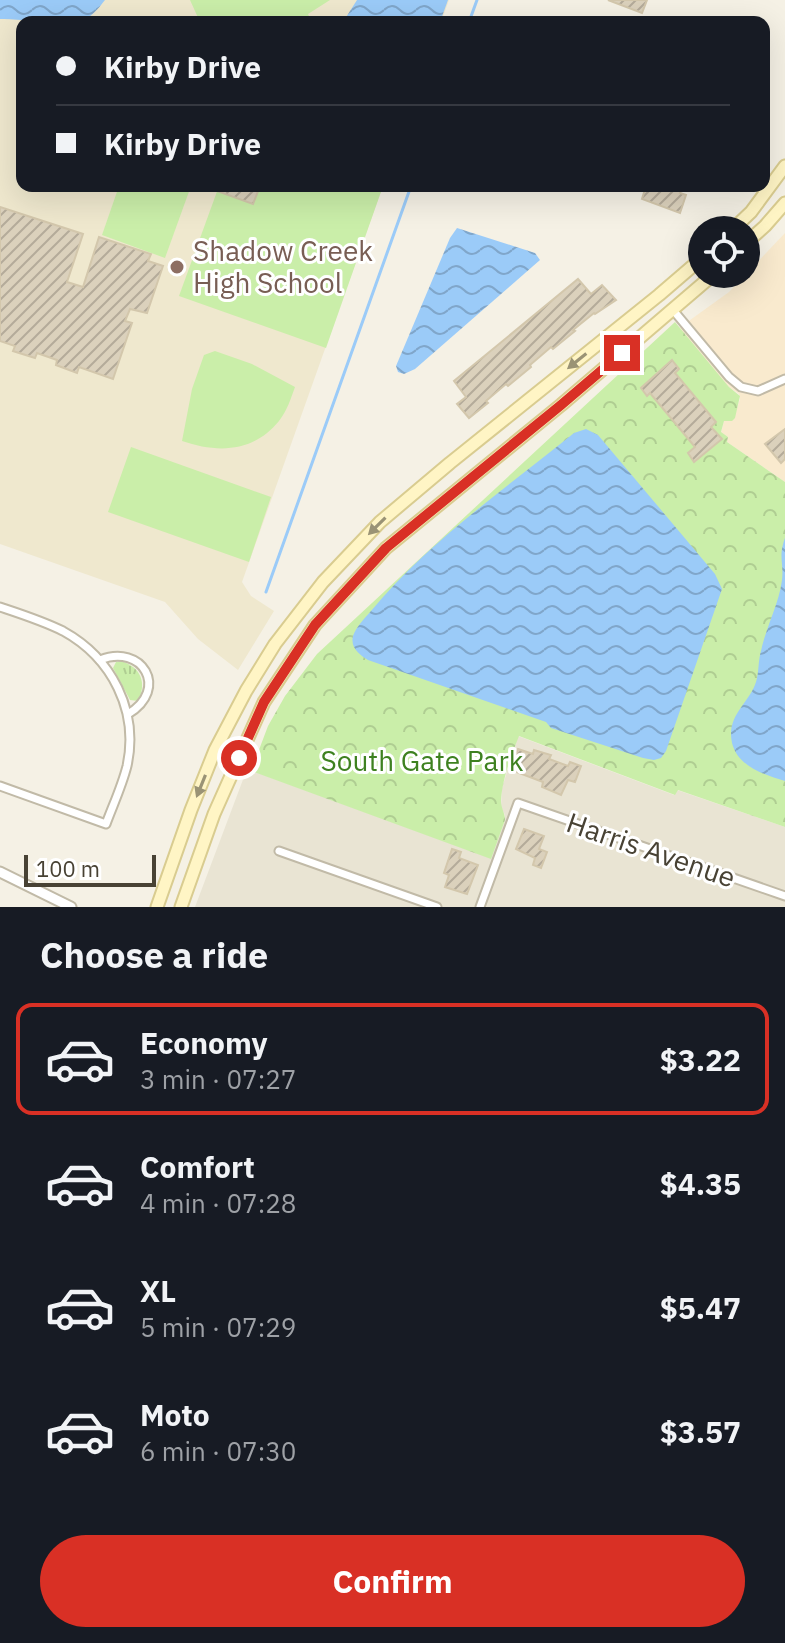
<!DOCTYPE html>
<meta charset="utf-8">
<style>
body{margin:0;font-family:"IBM Plex Sans",sans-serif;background:#242831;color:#f1f3f6;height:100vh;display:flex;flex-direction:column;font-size:30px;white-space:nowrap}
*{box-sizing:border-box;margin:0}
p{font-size:26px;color:#9ea1a6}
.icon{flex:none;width:44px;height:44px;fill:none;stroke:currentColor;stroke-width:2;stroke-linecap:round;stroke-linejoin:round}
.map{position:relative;height:907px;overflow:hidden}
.details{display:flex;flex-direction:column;background:#171b24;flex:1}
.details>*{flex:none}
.banner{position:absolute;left:16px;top:16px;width:754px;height:176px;border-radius:16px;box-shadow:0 8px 32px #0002;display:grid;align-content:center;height:176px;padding:0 40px;background:#171b24}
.fabs{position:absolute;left:688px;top:216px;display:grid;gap:16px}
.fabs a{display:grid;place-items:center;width:72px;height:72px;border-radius:50%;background:#171b24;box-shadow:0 8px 32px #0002;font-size:40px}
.scale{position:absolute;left:24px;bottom:20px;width:132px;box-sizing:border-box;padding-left:8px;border:4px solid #484234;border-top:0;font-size:22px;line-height:28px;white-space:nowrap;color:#484234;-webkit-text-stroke:6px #fff;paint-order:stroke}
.end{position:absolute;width:36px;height:36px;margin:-18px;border:10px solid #d93025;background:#fff;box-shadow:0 0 0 4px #fff}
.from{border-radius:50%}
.banner b{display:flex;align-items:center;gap:28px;height:76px;font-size:30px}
.banner b+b{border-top:2px solid #363941}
.banner i{width:20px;height:20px;background:#f1f3f6}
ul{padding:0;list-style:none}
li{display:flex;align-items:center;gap:24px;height:112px;margin:0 16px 12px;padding:0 24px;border:4px solid transparent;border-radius:16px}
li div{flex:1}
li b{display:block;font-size:30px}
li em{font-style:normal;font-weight:700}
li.selected{border-color:#d93025}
li>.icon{width:72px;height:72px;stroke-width:1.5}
h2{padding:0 40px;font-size:36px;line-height:96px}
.action{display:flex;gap:16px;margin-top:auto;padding:16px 40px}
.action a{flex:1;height:92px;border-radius:48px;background:#d93025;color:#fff;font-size:32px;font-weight:700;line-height:92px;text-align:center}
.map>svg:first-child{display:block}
</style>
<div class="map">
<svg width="785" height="907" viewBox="0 0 785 907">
<defs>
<pattern id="grass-tufts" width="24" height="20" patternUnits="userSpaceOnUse" patternTransform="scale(2)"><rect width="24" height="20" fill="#caeea9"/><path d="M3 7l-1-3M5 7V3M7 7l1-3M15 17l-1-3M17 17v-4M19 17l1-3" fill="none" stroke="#afcd92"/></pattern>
<pattern id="park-crowns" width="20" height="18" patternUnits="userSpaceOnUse" patternTransform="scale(2)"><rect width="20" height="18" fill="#caeea9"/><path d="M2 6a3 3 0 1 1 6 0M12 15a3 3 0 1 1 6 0" fill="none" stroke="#afcd92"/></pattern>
<pattern id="water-waves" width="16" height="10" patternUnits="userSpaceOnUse" patternTransform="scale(2)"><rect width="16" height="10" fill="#9bcbf8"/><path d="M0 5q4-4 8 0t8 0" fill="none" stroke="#80a6ca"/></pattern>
<pattern id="building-hatch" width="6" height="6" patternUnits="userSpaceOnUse" patternTransform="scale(2)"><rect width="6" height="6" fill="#dbd1bc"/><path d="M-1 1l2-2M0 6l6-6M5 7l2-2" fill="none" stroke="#b4ab9a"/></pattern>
</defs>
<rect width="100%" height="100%" fill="#f5f1e5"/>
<polygon fill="#e9e4d3" points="518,736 674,795 677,790 785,827 785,907 195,907 247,769 490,858 505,820 505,815 501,807 502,788"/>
<polygon fill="#f9eace" points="785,233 785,482 727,442 728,437 721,433 724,421 734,418 740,399 739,394 729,387 679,328 729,292"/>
<polygon fill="#efe8ce" points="0,0 449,0 441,22 22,22 22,186 383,186 242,582 251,596 274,611 238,670 198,639 165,602 0,544"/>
<path fill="url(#grass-tufts)" d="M121 661C141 667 147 683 138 701L130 700 113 668 116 662Z"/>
<path fill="url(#park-crowns)" d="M675 322 729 387 740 396 735 418 732 421H724L721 432 728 437 727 442 785 482V827L678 790 675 795 519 736C511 756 502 780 501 801 501 808 505 813 505 820L491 859 251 771 268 726 285 696 317 654Z"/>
<g fill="#caeea9">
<polygon points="190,0 330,0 308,14 312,22 200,22"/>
<polygon points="119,186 191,186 165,258 102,235"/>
<polygon points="219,186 383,186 326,348 179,296"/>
<path d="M215 351 252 364 295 387C291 398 287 411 279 421 253 453 217 453 182 441L192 389 204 355Z"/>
<polygon points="131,447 271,497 249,562 108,512"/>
</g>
<g fill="url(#water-waves)">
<path d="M0 0H105C98 9 91 18 80 21 60 27 23 18 0 19Z"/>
<polygon points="357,0 448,0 440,22 343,22"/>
<polygon points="457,228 535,253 540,260 415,369 404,374 398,372 396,366 450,238"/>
<path d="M586 429 598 435 715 574 722 589 666 751 661 758 654 760 643 758 551 728 546 722 368 660C360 655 350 648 353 636 356 627 365 618 371 611 428 542 505 489 574 433Z"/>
<path d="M785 538V781C765 775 738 767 732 743 726 715 749 704 756 682 759 672 758 661 761 651 766 627 779 604 782 580 784 563 778 557 785 538Z"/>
</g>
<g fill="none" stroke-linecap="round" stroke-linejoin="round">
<g stroke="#9bcbf8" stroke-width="3">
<polyline points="469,22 477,0"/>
<polyline points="266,592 411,186"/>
</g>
</g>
<g fill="url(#building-hatch)" stroke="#d3c7ac" stroke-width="2">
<polygon points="608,0 647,0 642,13"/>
<polygon points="219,186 260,186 253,204 217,191"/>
<polygon points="646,186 683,186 680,193 686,195 680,213 642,199"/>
<polygon points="0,207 83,234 67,282 83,287 99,237 151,254 148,261 163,266 147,313 130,309 125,321 132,323 113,379 79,367 77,373 56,365 57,360 37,353 35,358 13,351 15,346 0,341"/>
<polygon points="578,279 591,294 602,285 616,300 595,314 594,313 573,330 575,331 553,349 551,347 530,365 531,367 508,386 506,384 486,401 488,403 469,418 457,404 466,397 454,381"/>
<polygon points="672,360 679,369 675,373 716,422 711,427 722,439 694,462 688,453 695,447 650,393 647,396 641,388"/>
<polygon points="785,429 785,459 781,463 765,444"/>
<polygon points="518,749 533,754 534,750 551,755 549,759 568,766 570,762 581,766 575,782 568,780 561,795 542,787 543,782 511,770"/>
<polygon points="524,829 544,836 539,849 547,852 541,868 533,865 535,858 516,849"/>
<polygon points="452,849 461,852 459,858 478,865 467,894 445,887 449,875 444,873"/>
</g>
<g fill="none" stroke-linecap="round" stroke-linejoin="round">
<g stroke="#c1baa7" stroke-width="11">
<g id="minor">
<polyline points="673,310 729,377 741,387 758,391 785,379"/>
<path d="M0 607C21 614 43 621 63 631 112 658 139 711 127 766 122 786 113 805 106 824L0 786"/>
<path d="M100 660C142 643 170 689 128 714"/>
<polyline points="279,851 437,907"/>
<polyline points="480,907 518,803 785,896"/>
</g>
</g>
<g stroke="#c1baa7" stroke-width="13">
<polyline id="tertiary" points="0,872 71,907"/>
</g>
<g stroke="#d9cc90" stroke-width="15">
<g id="secondary">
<polyline points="732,230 751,212 785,166"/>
<polyline points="746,243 765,226 785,203"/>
<polyline points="157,907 191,810 215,750 246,691 275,644 323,582 380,522 450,463 659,295 702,258"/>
<polyline points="181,907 214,814 264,702 315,625 386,548 561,405 714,274"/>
</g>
</g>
<use href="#minor" stroke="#fff" stroke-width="7"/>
<use href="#tertiary" stroke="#fff" stroke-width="9"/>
<use href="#secondary" stroke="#fff5c5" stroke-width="11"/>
</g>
<defs><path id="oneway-solid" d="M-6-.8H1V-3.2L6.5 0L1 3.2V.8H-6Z" transform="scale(2)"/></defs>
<g fill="#9a9375">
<use href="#oneway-solid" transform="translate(577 361) rotate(141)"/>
<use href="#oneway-solid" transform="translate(377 526) rotate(135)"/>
<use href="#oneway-solid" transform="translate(201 786) rotate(112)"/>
</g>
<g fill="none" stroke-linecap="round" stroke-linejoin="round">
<polyline stroke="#d93025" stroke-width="10" points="239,758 264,702 315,625 386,548 561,405 622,353"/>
</g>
<circle fill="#8d6e63" stroke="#fff" stroke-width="3" cx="177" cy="267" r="8"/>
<g text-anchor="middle" stroke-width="6" stroke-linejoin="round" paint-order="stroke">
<g font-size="28" fill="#785e54" stroke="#fff" text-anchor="start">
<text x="193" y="261">Shadow Creek<tspan x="193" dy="32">High School</tspan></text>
</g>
<g font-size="28" fill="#3e8120" stroke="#fff">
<text x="422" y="771">South Gate Park</text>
</g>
<g font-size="28" fill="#484234" stroke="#fff">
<text transform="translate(651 850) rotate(19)" y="10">Harris Avenue</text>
</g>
</g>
</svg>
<div class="fabs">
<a><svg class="icon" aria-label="locate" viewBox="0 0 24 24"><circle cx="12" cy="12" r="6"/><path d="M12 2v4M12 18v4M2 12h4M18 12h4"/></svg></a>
</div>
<div class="scale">100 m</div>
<i class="end from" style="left:239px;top:758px"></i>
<i class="end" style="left:622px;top:353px"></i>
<div class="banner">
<b><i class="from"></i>Kirby Drive</b>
<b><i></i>Kirby Drive</b>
</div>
</div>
<section class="details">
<h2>Choose a ride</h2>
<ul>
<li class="selected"><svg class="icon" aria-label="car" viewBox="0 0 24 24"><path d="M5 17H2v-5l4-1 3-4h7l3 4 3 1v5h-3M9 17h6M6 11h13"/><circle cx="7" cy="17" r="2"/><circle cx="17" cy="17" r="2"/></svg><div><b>Economy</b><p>3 min · 07:27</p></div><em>$3.22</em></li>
<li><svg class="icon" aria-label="car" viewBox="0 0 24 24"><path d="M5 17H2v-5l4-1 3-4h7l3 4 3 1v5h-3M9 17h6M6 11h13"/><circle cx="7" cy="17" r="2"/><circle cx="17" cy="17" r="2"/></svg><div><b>Comfort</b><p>4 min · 07:28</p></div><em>$4.35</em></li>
<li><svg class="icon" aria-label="car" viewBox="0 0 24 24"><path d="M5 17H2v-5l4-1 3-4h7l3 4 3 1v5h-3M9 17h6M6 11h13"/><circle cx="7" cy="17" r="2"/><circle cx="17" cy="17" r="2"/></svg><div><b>XL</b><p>5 min · 07:29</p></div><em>$5.47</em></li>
<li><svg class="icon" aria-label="car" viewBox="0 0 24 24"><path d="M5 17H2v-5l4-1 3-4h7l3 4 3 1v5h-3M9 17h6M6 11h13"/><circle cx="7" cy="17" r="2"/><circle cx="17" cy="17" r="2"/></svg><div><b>Moto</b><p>6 min · 07:30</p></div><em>$3.57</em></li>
</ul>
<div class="action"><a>Confirm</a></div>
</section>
